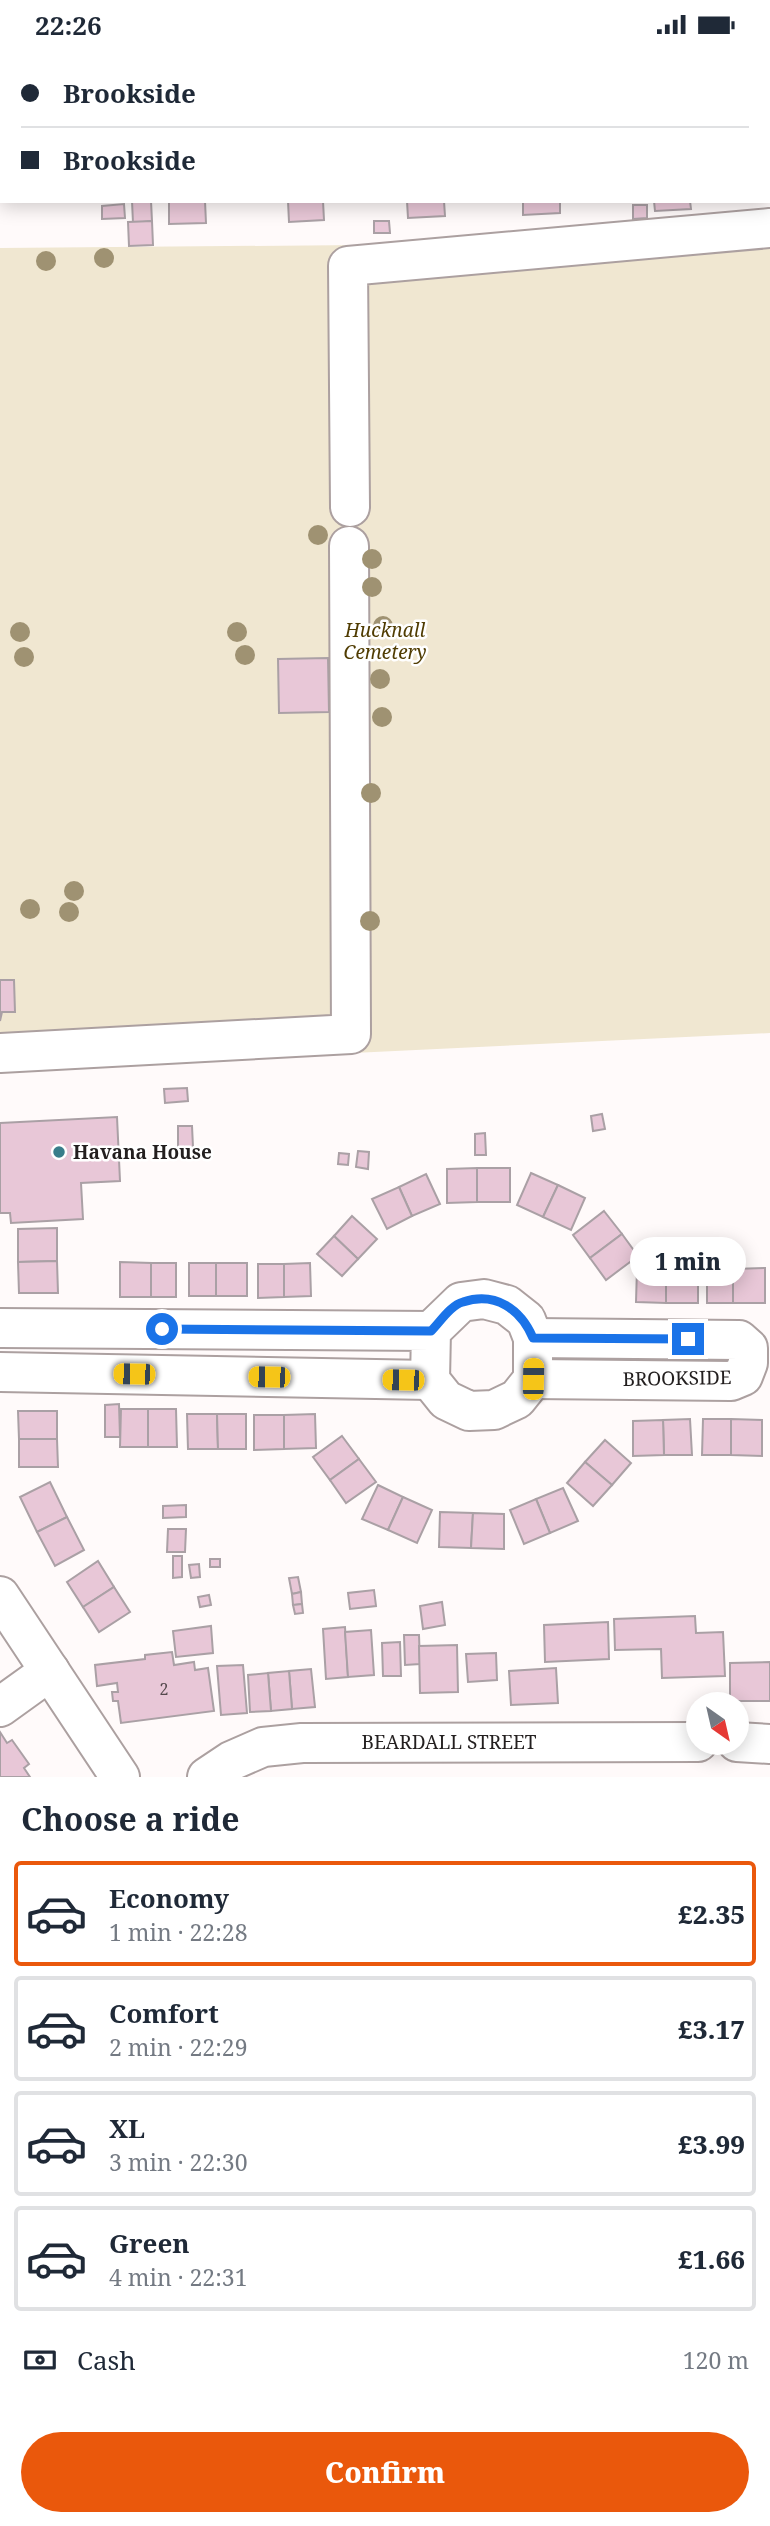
<!DOCTYPE html>
<meta charset="utf-8">
<style>
body{margin:0;font-family:"Noto Serif",serif;background:#f2f2f3;color:#1f2937;height:100vh;display:flex;flex-direction:column;font-size:26px;white-space:nowrap}
*{box-sizing:border-box;margin:0}
p{font-size:23px;color:#747a83}
.icon{flex:none;width:38px;height:38px;fill:none;stroke:currentColor;stroke-width:2;stroke-linecap:round;stroke-linejoin:round}
.map{position:relative;height:1728px;overflow:hidden}
.drawer{display:flex;flex-direction:column;background:#fff;flex:1}
.drawer>*{flex:none}
.hud{position:absolute;left:0px;top:0px;width:770px;height:154px;box-shadow:0 4px 18px #0003;display:grid;align-content:center;height:154px;padding:0 21px;background:#fff}
.needle{width:46px;rotate:146deg}
.tools{position:absolute;left:686px;top:1643px;display:grid;gap:14px}
.tools a{display:grid;place-items:center;width:63px;height:63px;border-radius:50%;background:#fff;box-shadow:0 4px 18px #0003;font-size:35px}
.end{position:absolute;width:32px;height:32px;margin:-16px;border:9px solid #1a73e8;background:#fff;box-shadow:0 0 0 4px #fff}
.from{border-radius:50%}
.bubble{position:absolute;height:49px;border-radius:24px;background:#fff;box-shadow:0 4px 18px #0003;font-size:23px;font-weight:800;line-height:49px;text-align:center}
.car{position:absolute;width:21px;height:42px;margin:-21px -10px;border-radius:9px;box-shadow:0 0 5px 2px #0007;background:linear-gradient(#f5c518 24%,#345 0 40%,#f5c518 0 76%,#345 0 86%,#f5c518 0)}
.hud b{display:flex;align-items:center;gap:24px;height:66px;font-size:26px}
.hud b+b{border-top:2px solid #e0e1e3}
.hud i{width:18px;height:18px;background:#1f2937}
ul{padding:0;list-style:none}
li{display:flex;align-items:center;gap:21px;height:105px;margin:0 14px 10px;padding:0 7px;border:4px solid #e0e1e3;border-radius:7px}
li div{flex:1}
li b{display:block;font-size:26px}
li em{font-style:normal;font-weight:800}
li.on{border-color:#ea580c}
li>.icon{width:63px;height:63px;stroke-width:1.5}
h2{padding:0 21px;font-size:32px;line-height:84px}
.pay{display:flex;align-items:center;gap:18px;height:77px;padding:0 21px;font-size:26px}
.pay p{margin-inline-start:auto}
.primary-button{display:flex;gap:14px;margin-top:auto;padding:14px 21px}
.primary-button a{flex:1;height:80px;border-radius:42px;background:#ea580c;color:#fff;font-size:28px;font-weight:800;line-height:80px;text-align:center}
.status{display:flex;justify-content:space-between;align-items:center;height:49px;padding:0 35px;background:#fff;direction:ltr}
.status svg{height:19px;fill:currentColor}
.map>svg:first-child{display:block}
</style>
<div class="status"><b>22:26</b><svg viewBox="0 0 49 12"><path d="M0 12V9h3v3zM5 12V6h3v6zM10 12V3h3v9zM15 12V0h3v12zM26 1h20v11H26zM47 4h2v5h-2z"/></svg></div>
<div class="map">
<svg width="770" height="1728" viewBox="0 0 770 1728">
<rect width="100%" height="100%" fill="#fffafa"/>
<polygon fill="#f0e7d1" points="770,161 770,984 0,1021 0,199 360,196"/>
<g fill="#e8c7d7" stroke="#aaa0a5" stroke-width="2">
<polygon points="132,152 151,152 152,172 133,174"/>
<polygon points="169,152 205,152 206,174 169,175"/>
<polygon points="288,152 323,152 324,171 289,173"/>
<polygon points="407,152 444,152 445,167 408,169"/>
<polygon points="523,152 560,152 560,164 523,166"/>
<polygon points="654,152 690,152 691,160 655,162"/>
<polygon points="124,155 125,169 102,170 102,157"/>
<polygon points="633,156 647,156 647,169 633,170"/>
<polygon points="152,172 153,196 129,197 128,173"/>
<polygon points="374,172 389,172 390,184 374,184"/>
<polygon points="328,609 329,663 279,664 278,610"/>
<polygon points="0,931 14,931 15,963 2,963 0,972"/>
<polygon points="187,1039 188,1052 165,1054 164,1040"/>
<polygon points="602,1065 605,1080 593,1082 591,1067"/>
<polygon points="117,1068 120,1132 81,1134 83,1170 11,1174 10,1164 0,1164 0,1074"/>
<polygon points="178,1077 192,1077 193,1098 178,1098"/>
<polygon points="485,1084 486,1106 475,1106 475,1085"/>
<polygon points="358,1102 369,1103 368,1120 356,1118"/>
<polygon points="339,1104 349,1105 348,1116 338,1115"/>
<polygon points="477,1119 477,1153 447,1154 447,1120"/>
<rect x="477" y="1119" width="33" height="34"/>
<polygon points="531,1124 558,1136 543,1168 517,1156"/>
<polygon points="426,1125 440,1155 412,1167 399,1138"/>
<polygon points="558,1136 585,1149 571,1181 543,1168"/>
<polygon points="399,1138 412,1167 387,1180 372,1150"/>
<polygon points="604,1162 622,1185 590,1209 573,1186"/>
<polygon points="352,1167 377,1190 358,1210 334,1187"/>
<polygon points="57,1179 57,1212 18,1213 18,1180"/>
<polygon points="622,1185 638,1207 606,1231 590,1209"/>
<polygon points="334,1187 358,1210 342,1227 317,1205"/>
<polygon points="57,1212 58,1244 19,1244 18,1213"/>
<polygon points="120,1213 151,1214 151,1248 120,1248"/>
<rect x="151" y="1214" width="25" height="34"/>
<rect x="189" y="1214" width="27" height="33"/>
<rect x="216" y="1214" width="31" height="33"/>
<polygon points="310,1214 311,1247 284,1248 284,1215"/>
<polygon points="258,1215 284,1215 284,1248 258,1249"/>
<polygon points="666,1218 666,1254 636,1253 637,1219"/>
<rect x="666" y="1218" width="32" height="36"/>
<polygon points="765,1219 765,1254 733,1254 733,1220"/>
<rect x="707" y="1220" width="26" height="34"/>
<polygon points="119,1355 120,1388 105,1388 105,1356"/>
<polygon points="121,1360 148,1360 148,1398 120,1398"/>
<polygon points="148,1360 176,1360 177,1398 148,1398"/>
<polygon points="18,1362 57,1362 57,1390 19,1390"/>
<polygon points="187,1365 217,1365 218,1400 188,1400"/>
<polygon points="217,1365 246,1365 246,1400 218,1400"/>
<polygon points="315,1365 316,1399 284,1400 284,1366"/>
<polygon points="254,1366 284,1366 284,1400 254,1401"/>
<polygon points="690,1370 692,1406 664,1406 663,1371"/>
<polygon points="703,1370 731,1370 731,1406 702,1406"/>
<polygon points="731,1370 762,1371 762,1407 731,1406"/>
<polygon points="663,1371 664,1406 633,1407 633,1372"/>
<polygon points="342,1387 359,1410 330,1431 313,1408"/>
<polygon points="19,1390 57,1390 58,1418 19,1418"/>
<polygon points="605,1391 631,1414 612,1436 585,1413"/>
<polygon points="359,1410 376,1433 346,1454 330,1431"/>
<polygon points="585,1413 612,1436 593,1457 567,1434"/>
<polygon points="50,1433 67,1468 37,1483 20,1448"/>
<polygon points="378,1436 403,1448 388,1481 362,1470"/>
<polygon points="563,1439 578,1472 550,1484 536,1450"/>
<polygon points="403,1448 432,1461 417,1494 388,1481"/>
<polygon points="536,1450 550,1484 524,1495 510,1461"/>
<polygon points="186,1456 186,1468 163,1469 163,1457"/>
<polygon points="440,1463 473,1464 471,1499 439,1498"/>
<polygon points="473,1464 504,1465 504,1500 471,1499"/>
<polygon points="67,1468 84,1501 55,1517 37,1483"/>
<polygon points="168,1480 186,1480 185,1503 167,1503"/>
<polygon points="173,1507 182,1507 182,1528 173,1529"/>
<rect x="210" y="1510" width="10" height="8"/>
<polygon points="98,1512 114,1538 83,1558 67,1533"/>
<polygon points="199,1515 200,1528 191,1529 189,1516"/>
<polygon points="298,1528 301,1543 292,1545 289,1529"/>
<polygon points="114,1538 130,1563 99,1583 83,1558"/>
<polygon points="374,1541 376,1557 350,1560 348,1544"/>
<polygon points="301,1543 302,1555 293,1556 292,1545"/>
<polygon points="209,1546 211,1556 200,1558 198,1548"/>
<polygon points="442,1553 445,1576 423,1580 420,1557"/>
<polygon points="302,1555 303,1564 295,1565 293,1556"/>
<polygon points="695,1567 696,1584 723,1583 725,1627 662,1629 661,1600 615,1601 614,1570"/>
<polygon points="608,1573 609,1610 545,1613 544,1576"/>
<polygon points="211,1577 213,1604 176,1608 173,1582"/>
<polygon points="345,1578 348,1628 326,1630 323,1580"/>
<polygon points="371,1581 374,1626 348,1628 345,1583"/>
<polygon points="404,1586 419,1586 420,1615 405,1616"/>
<polygon points="400,1593 401,1627 383,1627 382,1594"/>
<polygon points="457,1596 458,1643 420,1644 419,1597"/>
<polygon points="172,1603 174,1616 194,1613 195,1621 208,1619 214,1662 121,1674 118,1652 113,1652 112,1643 118,1643 117,1634 97,1637 95,1616 145,1610 145,1606"/>
<polygon points="496,1604 497,1631 468,1633 466,1605"/>
<polygon points="770,1613 770,1652 730,1652 730,1614"/>
<polygon points="243,1616 247,1664 221,1666 217,1617"/>
<polygon points="556,1619 558,1654 511,1656 509,1622"/>
<polygon points="311,1620 315,1658 292,1660 289,1622"/>
<polygon points="289,1622 292,1660 271,1662 268,1624"/>
<polygon points="268,1624 271,1662 250,1663 248,1626"/>
<polygon points="0,1683 7,1694 12,1691 29,1715 24,1719 30,1728 0,1728"/>
</g>
<g fill="none" stroke-linecap="round" stroke-linejoin="round">
<g stroke="#aca0a0" stroke-width="42">
<g id="minor">
<polyline points="250,0 250,1"/>
<polyline points="487,0 487,1"/>
<polyline points="350,458 348,217 770,179"/>
<polyline points="0,1004 351,985 349,497"/>
<polyline points="0,1279 431,1282 461,1253 484,1250 507,1256 526,1271 533,1289 533,1330 517,1350 494,1361 469,1362 446,1351 430,1331 431,1282"/>
<polyline points="0,1323 430,1331"/>
<polyline points="533,1330 731,1332 743,1327 748,1314 748,1299 739,1291 533,1289"/>
<polyline points="0,1547 120,1728"/>
<polyline points="0,1658 50,1622"/>
<polyline points="737,1693 770,1695"/>
<polyline points="207,1728 231,1712 263,1698 302,1694 698,1693"/>
</g>
</g>
<use href="#minor" stroke="#fff" stroke-width="38"/>
</g>
<g fill="#9f9272">
<circle cx="104" cy="209" r="10"/>
<circle cx="46" cy="212" r="10"/>
<circle cx="318" cy="486" r="10"/>
<circle cx="372" cy="510" r="10"/>
<circle cx="372" cy="538" r="10"/>
<circle cx="383" cy="577" r="10"/>
<circle cx="20" cy="583" r="10"/>
<circle cx="237" cy="583" r="10"/>
<circle cx="245" cy="606" r="10"/>
<circle cx="24" cy="608" r="10"/>
<circle cx="380" cy="630" r="10"/>
<circle cx="382" cy="668" r="10"/>
<circle cx="371" cy="744" r="10"/>
<circle cx="74" cy="842" r="10"/>
<circle cx="30" cy="860" r="10"/>
<circle cx="69" cy="863" r="10"/>
<circle cx="370" cy="872" r="10"/>
</g>
<g fill="none" stroke-linecap="round" stroke-linejoin="round">
<path stroke="#1a73e8" stroke-width="9" d="M162 1280 431 1282C440 1273 451 1256 463 1253 496 1242 521 1261 533 1289L688 1290"/>
</g>
<circle fill="#387d8a" stroke="#fff" stroke-width="2.5" cx="59" cy="1103" r="7"/>
<g text-anchor="middle" stroke-width="5" stroke-linejoin="round" paint-order="stroke">
<g font-size="16" fill="#54494d">
<text x="164" y="1646">2</text>
</g>
<g font-size="19" font-style="italic" fill="#503c02" stroke="#fff">
<text x="385" y="588">Hucknall<tspan x="385" dy="22">Cemetery</tspan></text>
</g>
<g font-size="19" font-weight="bold" fill="#231f1f" stroke="#fff" text-anchor="start">
<text x="73" y="1110">Havana House</text>
</g>
<g font-size="19" fill="#231f1f" stroke="#fff">
<text transform="translate(677 1329) rotate(-1)" y="7">BROOKSIDE</text>
<text x="449" y="1700">BEARDALL STREET</text>
</g>
</g>
</svg>
<div class="tools">
<a><svg class="needle" viewBox="-14 -14 28 28"><path d="M0-13l5 13h-10z" fill="#e53935"/><path d="M0 13l5-13h-10z" fill="#747a83"/></svg></a>
</div>
<i class="end from" style="left:162px;top:1280px"></i>
<i class="end" style="left:688px;top:1290px"></i>
<div class="bubble" style="left:630px;top:1188px;width:116px">1 min</div>
<i class="car" style="left:134px;top:1325px;rotate:271deg"></i>
<i class="car" style="left:269px;top:1328px;rotate:271deg"></i>
<i class="car" style="left:533px;top:1330px;rotate:1deg"></i>
<i class="car" style="left:403px;top:1331px;rotate:271deg"></i>
<div class="hud">
<b><i class="from"></i>Brookside</b>
<b><i></i>Brookside</b>
</div>
</div>
<section class="drawer">
<h2>Choose a ride</h2>
<ul>
<li class="on"><svg class="icon" aria-label="car" viewBox="0 0 24 24"><path d="M5 17H2v-5l4-1 3-4h7l3 4 3 1v5h-3M9 17h6M6 11h13"/><circle cx="7" cy="17" r="2"/><circle cx="17" cy="17" r="2"/></svg><div><b>Economy</b><p>1 min · 22:28</p></div><em>£2.35</em></li>
<li><svg class="icon" aria-label="car" viewBox="0 0 24 24"><path d="M5 17H2v-5l4-1 3-4h7l3 4 3 1v5h-3M9 17h6M6 11h13"/><circle cx="7" cy="17" r="2"/><circle cx="17" cy="17" r="2"/></svg><div><b>Comfort</b><p>2 min · 22:29</p></div><em>£3.17</em></li>
<li><svg class="icon" aria-label="car" viewBox="0 0 24 24"><path d="M5 17H2v-5l4-1 3-4h7l3 4 3 1v5h-3M9 17h6M6 11h13"/><circle cx="7" cy="17" r="2"/><circle cx="17" cy="17" r="2"/></svg><div><b>XL</b><p>3 min · 22:30</p></div><em>£3.99</em></li>
<li><svg class="icon" aria-label="car" viewBox="0 0 24 24"><path d="M5 17H2v-5l4-1 3-4h7l3 4 3 1v5h-3M9 17h6M6 11h13"/><circle cx="7" cy="17" r="2"/><circle cx="17" cy="17" r="2"/></svg><div><b>Green</b><p>4 min · 22:31</p></div><em>£1.66</em></li>
</ul>
<div class="pay"><svg class="icon" aria-label="cash" viewBox="0 0 24 24"><path d="M3 7h18v10H3z"/><circle cx="12" cy="12" r="2"/></svg>Cash<p>120 m</p></div>
<div class="primary-button"><a>Confirm</a></div>
</section>
